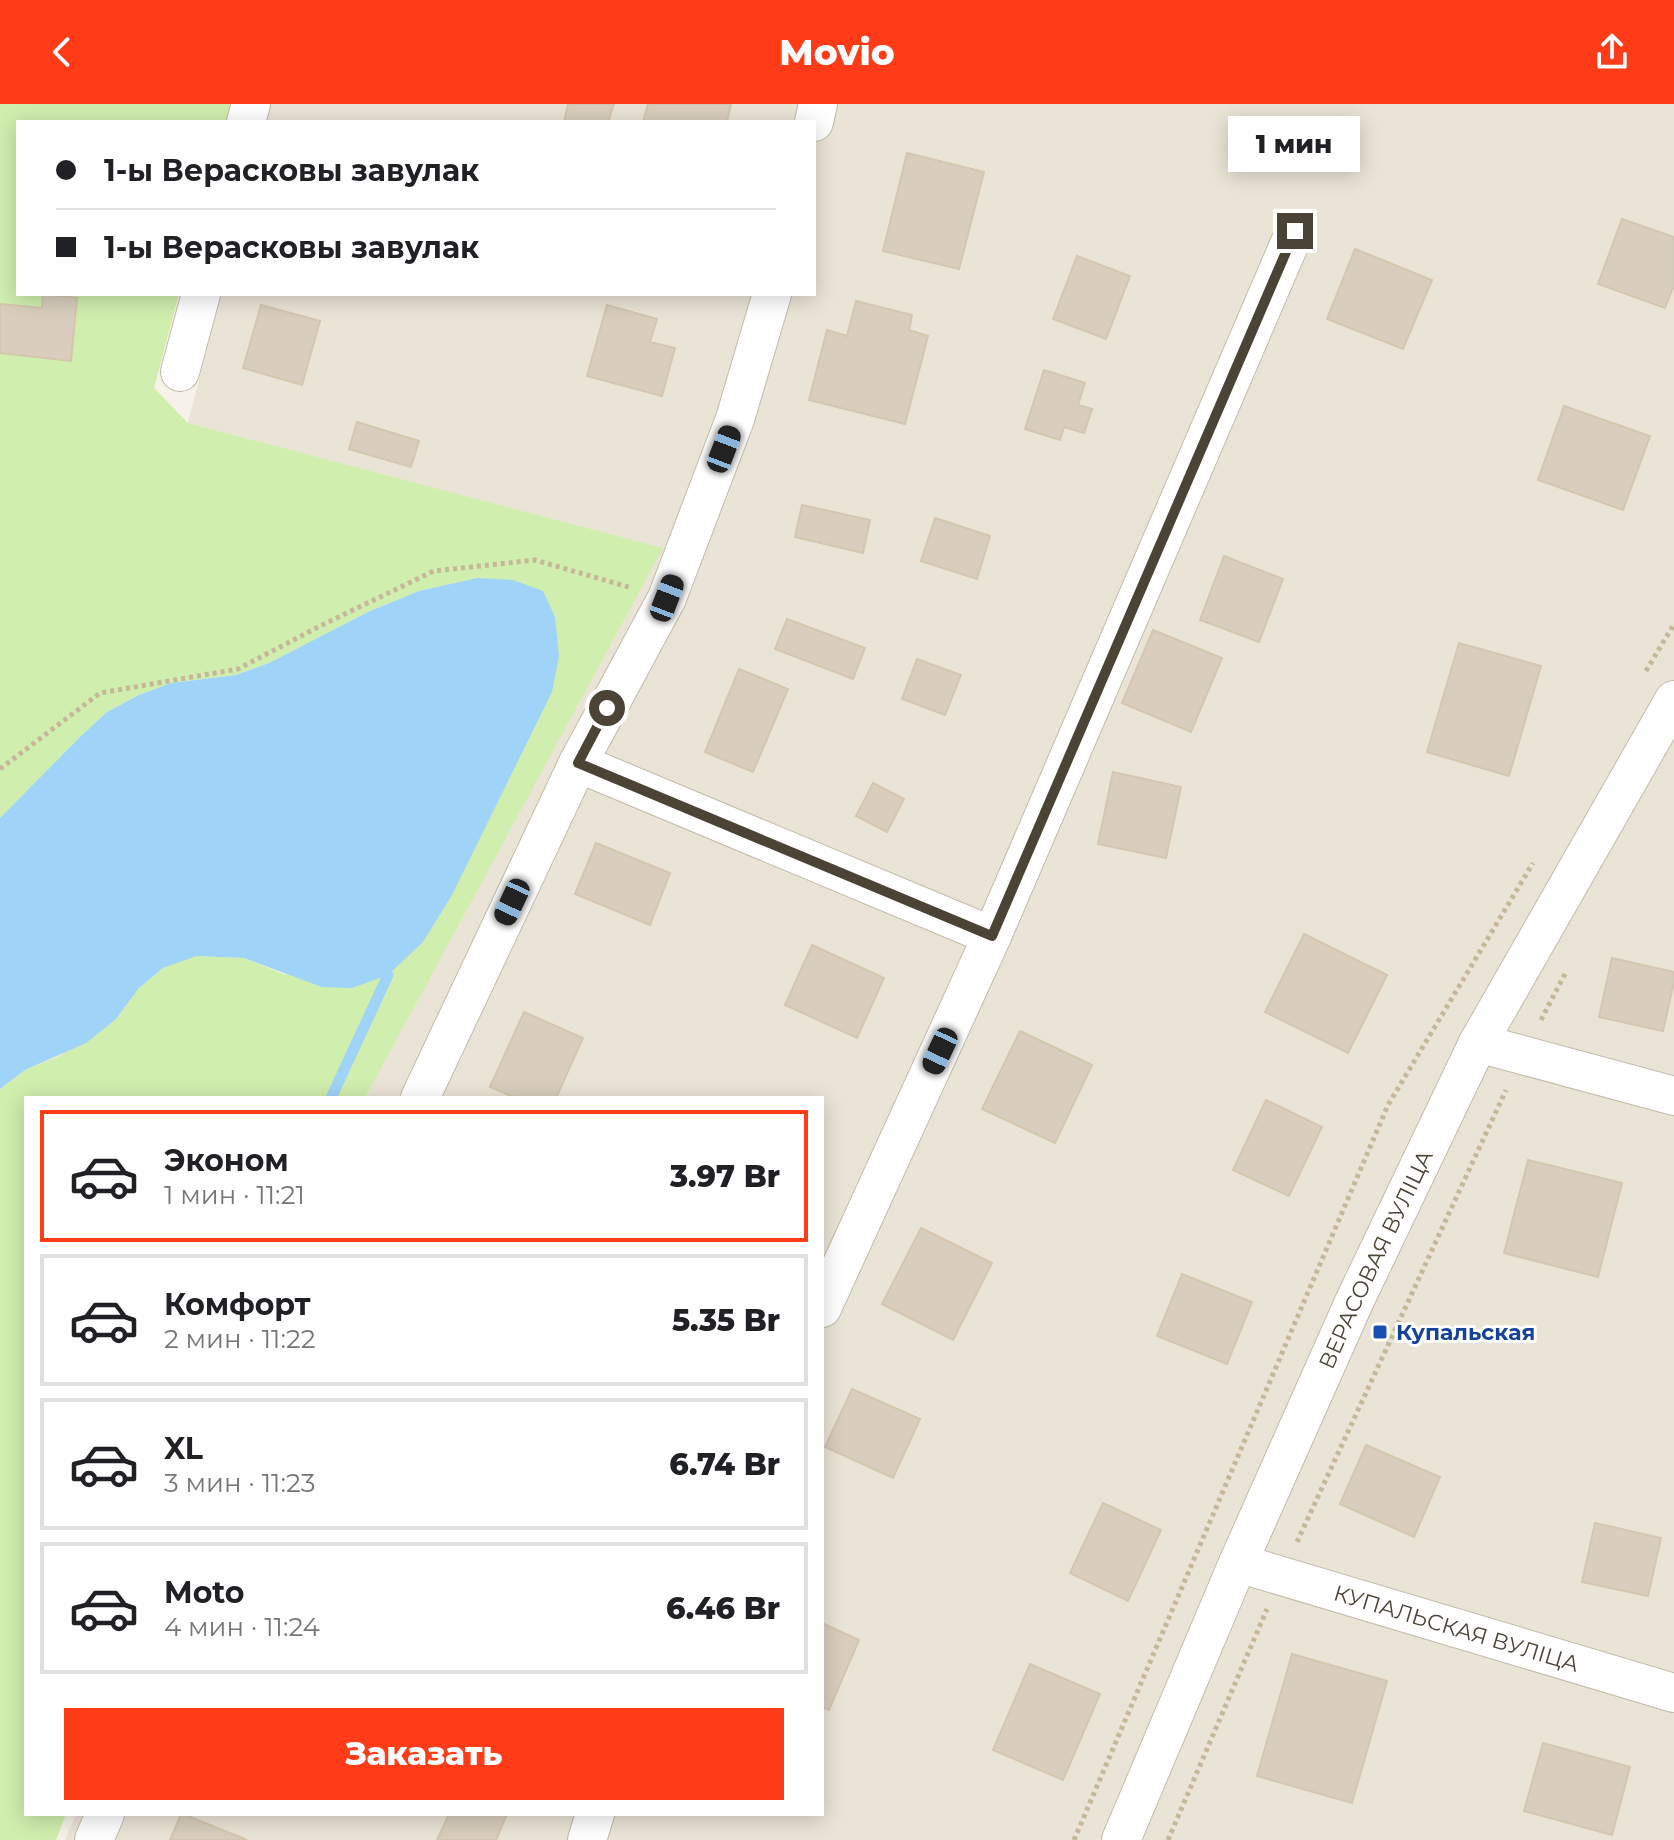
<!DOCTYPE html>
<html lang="ru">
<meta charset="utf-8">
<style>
body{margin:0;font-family:Montserrat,sans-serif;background:#f2f2f2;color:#202124;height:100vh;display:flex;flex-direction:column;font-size:30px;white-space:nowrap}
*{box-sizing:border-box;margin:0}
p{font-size:26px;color:#757577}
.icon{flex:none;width:44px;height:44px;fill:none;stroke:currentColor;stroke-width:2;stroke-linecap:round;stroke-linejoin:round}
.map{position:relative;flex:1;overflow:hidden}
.sheet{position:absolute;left:24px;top:992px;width:800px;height:720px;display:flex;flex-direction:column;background:#fff;border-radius:0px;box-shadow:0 4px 20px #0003}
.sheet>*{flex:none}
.guide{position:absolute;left:16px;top:16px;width:800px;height:176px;border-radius:0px;box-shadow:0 4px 20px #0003;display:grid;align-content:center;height:176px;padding:0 40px;background:#fff}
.end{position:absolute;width:36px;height:36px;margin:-18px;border:10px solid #4b4336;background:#fff;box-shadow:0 0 0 4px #fff}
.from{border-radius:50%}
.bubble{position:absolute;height:56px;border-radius:0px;background:#fff;box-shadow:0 4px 20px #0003;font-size:26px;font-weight:800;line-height:56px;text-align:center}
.car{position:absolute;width:24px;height:48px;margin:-24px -12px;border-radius:10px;box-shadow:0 0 6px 2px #0007;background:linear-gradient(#222 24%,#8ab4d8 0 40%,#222 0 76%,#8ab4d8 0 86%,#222 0)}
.guide b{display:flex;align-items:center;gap:28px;height:76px;font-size:30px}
.guide b+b{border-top:2px solid #e0e0e0}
.guide i{width:20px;height:20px;background:#202124}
ul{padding:14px 0 0;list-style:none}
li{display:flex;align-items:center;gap:24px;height:132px;margin:0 16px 12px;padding:0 24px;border:4px solid #e0e0e0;border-radius:0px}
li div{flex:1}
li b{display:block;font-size:30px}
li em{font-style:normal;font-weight:800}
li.active{border-color:#ff3c17}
li>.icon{width:72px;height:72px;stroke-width:1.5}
.primary-button{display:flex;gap:16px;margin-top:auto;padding:16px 40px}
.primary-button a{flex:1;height:92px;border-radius:0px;background:#ff3c17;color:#fff;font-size:32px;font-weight:800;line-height:92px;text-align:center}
header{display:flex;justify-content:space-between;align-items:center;height:104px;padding:0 40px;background:#ff3c17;color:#fff;font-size:36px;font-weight:800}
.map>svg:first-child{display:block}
</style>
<header><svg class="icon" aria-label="back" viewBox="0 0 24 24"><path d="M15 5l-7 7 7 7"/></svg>Movio<svg class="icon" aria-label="share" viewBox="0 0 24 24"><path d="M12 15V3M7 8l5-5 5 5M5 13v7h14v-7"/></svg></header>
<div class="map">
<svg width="1674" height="1736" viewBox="0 0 1674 1736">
<rect width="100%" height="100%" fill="#f6f2e9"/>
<polygon fill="#eae4d6" points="271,0 1674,0 1674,1736 65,1736 76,1710 822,1710 822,994 365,994 662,444 188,319 221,190 814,190 814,18 266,18"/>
<polygon fill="#d0eeae" points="0,0 231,0 226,18 18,18 18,190 179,190 154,284 188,319 663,444 365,994 26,994 26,1710 66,1710 56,1736 0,1736 0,985 25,966 59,952 116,915 139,884 163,864 197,852 244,854 286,871 477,474 419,487 370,507 269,559 236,571 171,579 139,591 107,608 81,632 0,714"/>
<polygon fill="#a0d3f8" points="477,474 513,476 543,487 555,513 559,552 552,588 452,791 423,838 388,871 352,884 322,883 244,854 197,852 163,864 139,884 116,915 86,939 25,966 0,985 0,714 81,632 107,608 139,591 171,579 236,571 269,559 370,507 419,487"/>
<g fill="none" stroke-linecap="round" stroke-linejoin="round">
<polyline stroke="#a0d3f8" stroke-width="11" points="331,994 388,871"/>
</g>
<g fill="#d9cebd" stroke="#d4c6af" stroke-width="2">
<polygon points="568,0 614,0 608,18 564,18"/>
<polygon points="648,0 731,0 727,18 643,18"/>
<polygon points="907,49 984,68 959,165 883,147"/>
<polygon points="1622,115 1674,133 1674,181 1665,204 1598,180"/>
<polygon points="1355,145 1432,176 1403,245 1327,215"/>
<polygon points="1077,152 1130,172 1106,235 1053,215"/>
<polygon points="43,190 77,194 71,257 0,249 0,200 42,204"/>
<polygon points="856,197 912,211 909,226 928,232 905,320 809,296 827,226 847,232"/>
<polygon points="261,201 320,217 302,281 243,264"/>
<polygon points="607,201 657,215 650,238 675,244 662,292 587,272"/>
<polygon points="1044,266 1085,279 1078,301 1092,305 1084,329 1064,323 1060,336 1025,325"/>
<polygon points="1564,302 1650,332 1623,406 1538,376"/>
<polygon points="357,318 419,337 411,363 349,345"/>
<polygon points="802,401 870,416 863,449 795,433"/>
<polygon points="935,414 990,432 977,475 921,457"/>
<polygon points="1224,452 1283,475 1259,538 1200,516"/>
<polygon points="787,515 865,544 853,575 775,545"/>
<polygon points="1153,526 1222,554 1191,628 1122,599"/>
<polygon points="1459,539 1541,562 1509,672 1427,648"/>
<polygon points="917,555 961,571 945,611 902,595"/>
<polygon points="739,565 788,585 753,668 705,648"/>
<polygon points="1113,668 1181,683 1166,754 1098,740"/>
<polygon points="873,679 904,695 887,728 856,712"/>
<polygon points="596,739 670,769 650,821 575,790"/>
<polygon points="1304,830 1387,871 1348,949 1265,908"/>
<polygon points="812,841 884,874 857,934 785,901"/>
<polygon points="1612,854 1674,868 1674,878 1663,927 1599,913"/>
<polygon points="524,908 583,934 556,994 516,994 490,983"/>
<polygon points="1020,927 1092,961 1055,1039 982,1005"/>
<polygon points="1266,996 1322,1023 1289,1092 1233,1066"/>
<polygon points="1528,1056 1622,1079 1598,1173 1504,1149"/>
<polygon points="921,1124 992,1159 953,1236 882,1200"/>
<polygon points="1182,1170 1252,1198 1227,1260 1157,1232"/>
<polygon points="852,1285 920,1315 893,1374 825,1343"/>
<polygon points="1366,1341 1440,1373 1414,1433 1340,1400"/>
<polygon points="1103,1399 1161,1426 1128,1497 1070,1469"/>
<polygon points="1595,1419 1661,1434 1648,1492 1582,1478"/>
<polygon points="822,1519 859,1536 829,1606 822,1603"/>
<polygon points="1292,1550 1387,1577 1352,1699 1257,1672"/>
<polygon points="1030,1560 1100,1590 1063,1676 993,1646"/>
<polygon points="1543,1639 1630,1663 1612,1731 1524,1707"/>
<polygon points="181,1710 183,1710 247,1736 170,1736"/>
<polygon points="449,1710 507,1710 496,1736 437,1736"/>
</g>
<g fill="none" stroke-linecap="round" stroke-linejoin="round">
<g stroke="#c3baaa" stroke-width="40">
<g id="minor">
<polyline points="246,18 251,0"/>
<polyline points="814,18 818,0"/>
<polyline points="180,268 201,190"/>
<polyline points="578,659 992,832"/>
<polyline points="1478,939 1674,992"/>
<polyline points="420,994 578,659 667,494 735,315 772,190"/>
<polyline points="822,1204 992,832 1295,127"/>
<path id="s1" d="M1238 1459 1674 1589"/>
<polyline points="94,1736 105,1710"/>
<polyline points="587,1736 595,1710"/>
<path id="s2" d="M1121 1736 1238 1459 1355 1196 1478 939 1674 596"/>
</g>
</g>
<g stroke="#c6b79a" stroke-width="5" stroke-dasharray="4 4" stroke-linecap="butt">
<polyline points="1646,567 1674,520"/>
<polyline points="0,665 100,589 238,565 324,520 434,467 535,456 632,484"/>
<polyline points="1541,916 1566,868"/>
<polyline points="1297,1438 1506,986"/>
<polyline points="1074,1736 1388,1001 1533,759"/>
<polyline points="1168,1736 1267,1505"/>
</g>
<use href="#minor" stroke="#fff" stroke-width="38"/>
</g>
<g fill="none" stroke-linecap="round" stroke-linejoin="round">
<polyline stroke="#4b4336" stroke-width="10" points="607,604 578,659 992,832 1295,127"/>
</g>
<rect fill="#1a4fb4" stroke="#fff" stroke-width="3" x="1372" y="1220" width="16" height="16" rx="4"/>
<g text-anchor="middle" stroke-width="6" stroke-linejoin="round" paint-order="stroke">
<g font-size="22" fill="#4b4336" stroke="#fff">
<text dy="8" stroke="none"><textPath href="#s2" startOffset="634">ВЕРАСОВАЯ ВУЛІЦА</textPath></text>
<text dy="8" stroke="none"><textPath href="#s1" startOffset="228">КУПАЛЬСКАЯ ВУЛІЦА</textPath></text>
</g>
<g font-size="22" font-weight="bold" fill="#164399" stroke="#fff" text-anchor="start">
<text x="1396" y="1236">Купальская</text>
</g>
</g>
</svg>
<i class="end from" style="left:607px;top:604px"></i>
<i class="end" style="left:1295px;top:127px"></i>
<div class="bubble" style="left:1228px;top:12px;width:132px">1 мин</div>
<i class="car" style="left:724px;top:345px;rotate:21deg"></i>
<i class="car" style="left:667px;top:494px;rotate:21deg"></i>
<i class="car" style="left:512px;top:798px;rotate:205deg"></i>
<i class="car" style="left:940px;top:947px;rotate:205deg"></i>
<div class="guide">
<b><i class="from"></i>1-ы Верасковы завулак</b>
<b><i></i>1-ы Верасковы завулак</b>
</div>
<section class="sheet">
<ul>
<li class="active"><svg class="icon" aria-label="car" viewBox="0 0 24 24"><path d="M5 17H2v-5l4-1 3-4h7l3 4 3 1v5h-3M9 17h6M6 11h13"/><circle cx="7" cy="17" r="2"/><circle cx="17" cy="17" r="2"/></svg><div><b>Эконом</b><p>1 мин · 11:21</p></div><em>3.97 Br</em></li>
<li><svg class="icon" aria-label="car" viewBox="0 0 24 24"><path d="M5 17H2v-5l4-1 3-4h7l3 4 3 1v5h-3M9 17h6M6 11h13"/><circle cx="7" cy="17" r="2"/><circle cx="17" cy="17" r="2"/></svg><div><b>Комфорт</b><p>2 мин · 11:22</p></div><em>5.35 Br</em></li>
<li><svg class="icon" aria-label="car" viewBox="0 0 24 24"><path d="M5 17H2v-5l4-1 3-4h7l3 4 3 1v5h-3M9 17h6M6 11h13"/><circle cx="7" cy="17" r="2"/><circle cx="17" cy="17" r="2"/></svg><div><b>XL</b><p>3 мин · 11:23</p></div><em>6.74 Br</em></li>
<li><svg class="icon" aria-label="car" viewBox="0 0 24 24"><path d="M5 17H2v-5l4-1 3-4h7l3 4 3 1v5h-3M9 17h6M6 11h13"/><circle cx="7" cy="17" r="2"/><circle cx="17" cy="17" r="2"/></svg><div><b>Moto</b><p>4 мин · 11:24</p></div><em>6.46 Br</em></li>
</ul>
<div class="primary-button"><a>Заказать</a></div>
</section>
</div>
